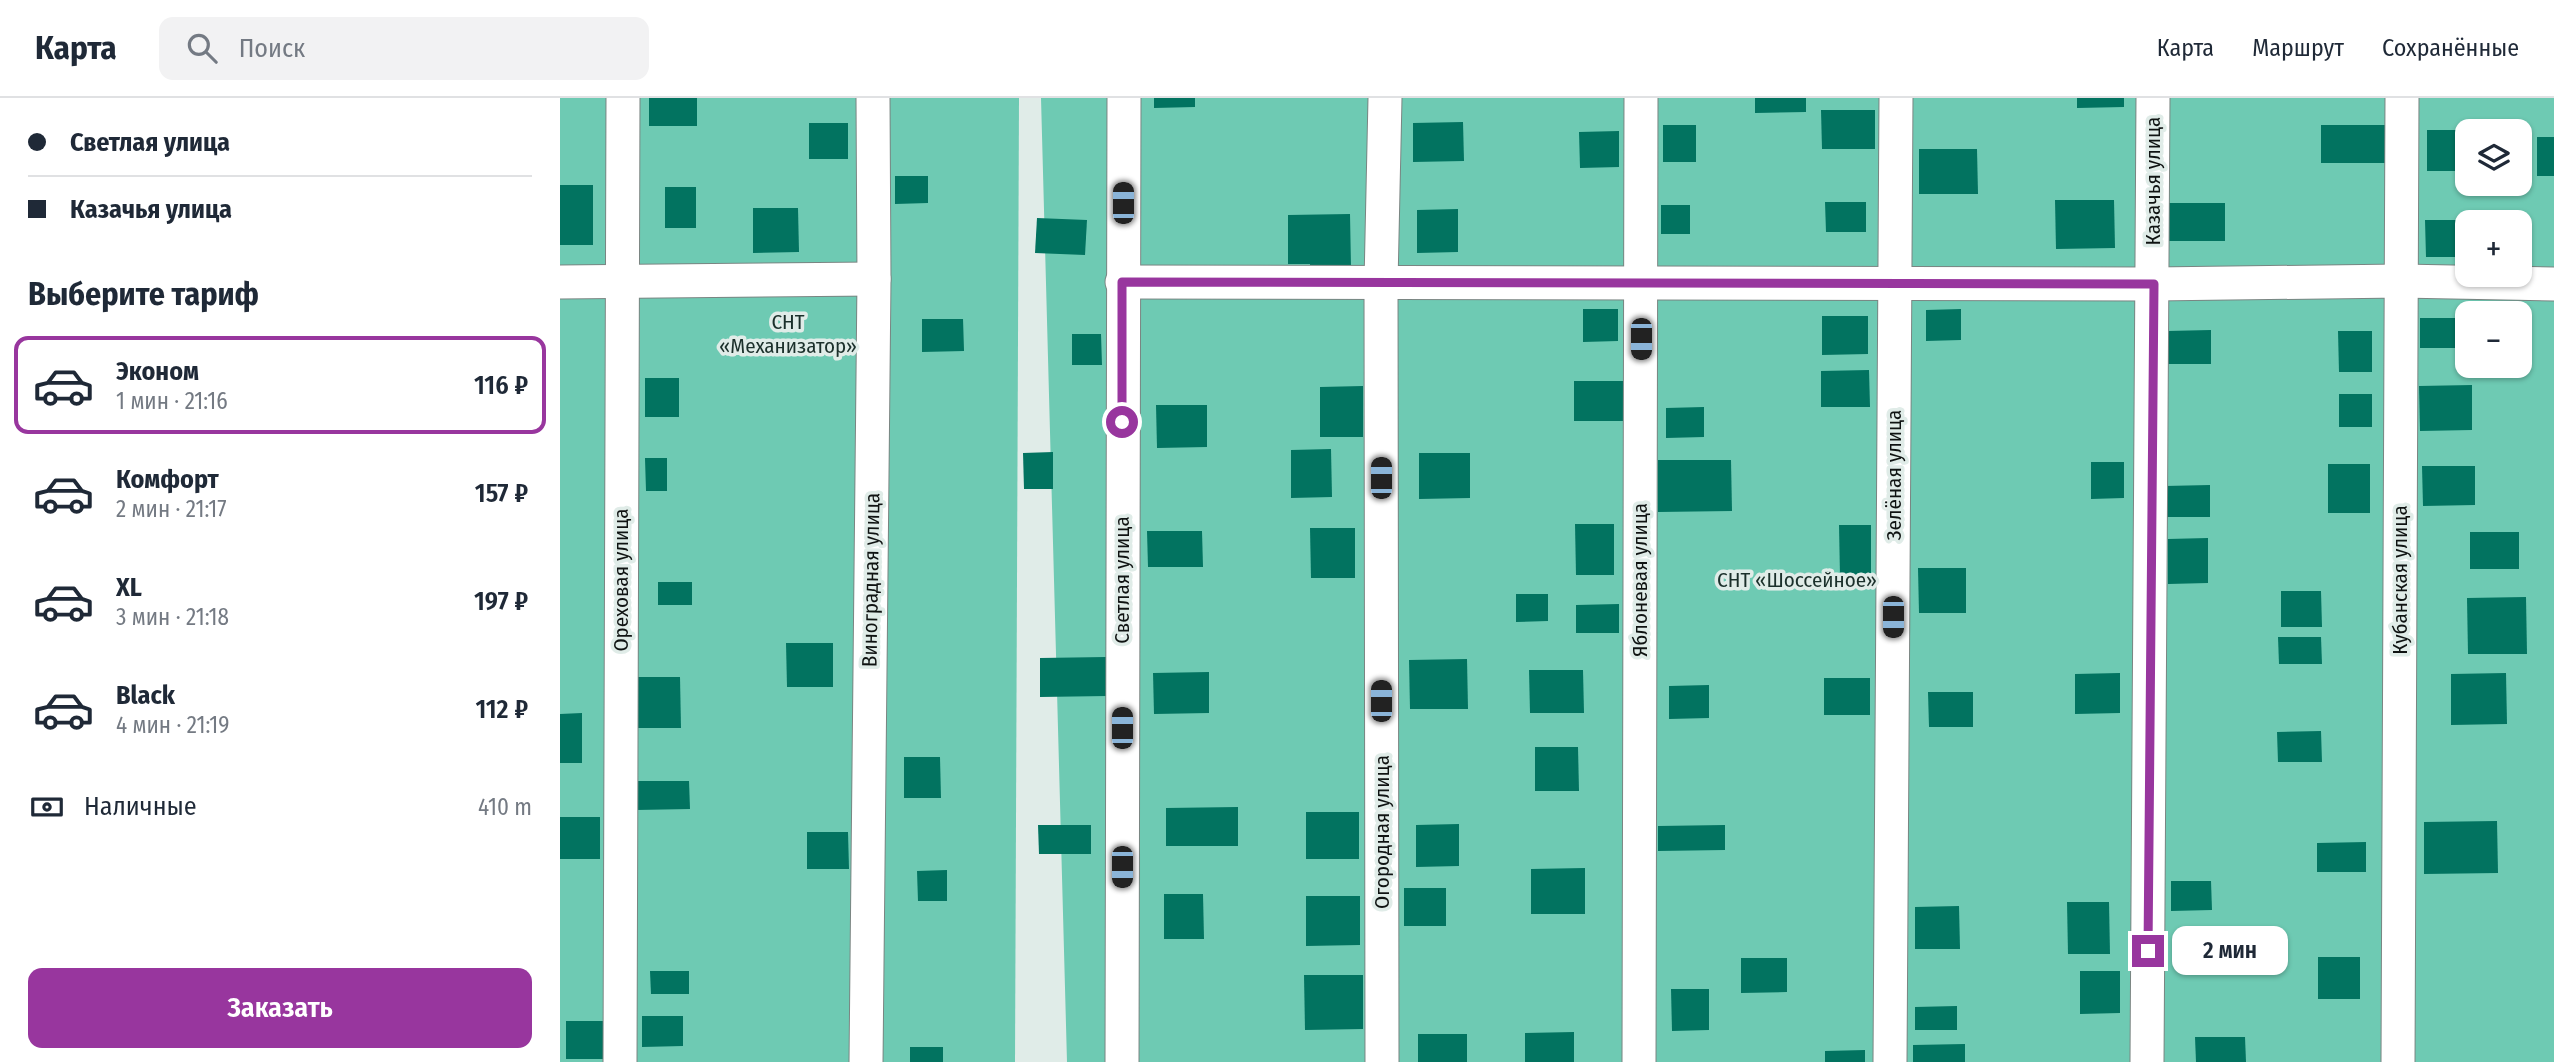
<!DOCTYPE html>
<html lang="ru">
<meta charset="utf-8">
<style>
body{margin:0;font-family:"Fira Sans Condensed",sans-serif;background:#f2f2f3;color:#1f2937;height:100vh;display:flex;flex-direction:column;font-size:26px;white-space:nowrap}
*{box-sizing:border-box;margin:0}
p{font-size:23px;color:#747a83}
.icon{flex:none;width:38px;height:38px;fill:none;stroke:currentColor;stroke-width:2;stroke-linecap:round;stroke-linejoin:round}
.map{position:relative;flex:1;overflow:hidden}
.details{display:flex;flex-direction:column;background:#fff;width:560px}
.details>*{flex:none}
.guide{display:grid;align-content:center;height:154px;padding:0 28px;background:#fff}
.controls{position:absolute;left:1895px;top:21px;display:grid;gap:14px}
.controls a{display:grid;place-items:center;width:77px;height:77px;border-radius:14px;background:#fff;box-shadow:0 2px 5px #0004;font-size:35px}
.end{position:absolute;width:32px;height:32px;margin:-16px;border:9px solid #98369e;background:#fff;box-shadow:0 0 0 4px #fff}
.from{border-radius:50%}
.bubble{position:absolute;height:49px;border-radius:14px;background:#fff;box-shadow:0 2px 5px #0004;font-size:23px;font-weight:600;line-height:49px;text-align:center}
.car{position:absolute;width:21px;height:42px;margin:-21px -10px;border-radius:9px;box-shadow:0 0 5px 2px #0007;background:linear-gradient(#222 24%,#8ab4d8 0 40%,#222 0 76%,#8ab4d8 0 86%,#222 0)}
.guide b{display:flex;align-items:center;gap:24px;height:66px;font-size:26px}
.guide b+b{border-top:2px solid #e0e1e3}
.guide i{width:18px;height:18px;background:#1f2937}
ul{padding:0;list-style:none}
li{display:flex;align-items:center;gap:21px;height:98px;margin:0 14px 10px;padding:0 14px;border:4px solid transparent;border-radius:14px}
li div{flex:1}
li b{display:block;font-size:26px}
li em{font-style:normal;font-weight:600}
li.active{border-color:#98369e}
li>.icon{width:63px;height:63px;stroke-width:1.5}
h2{padding:0 28px;font-size:32px;line-height:84px}
.pay{display:flex;align-items:center;gap:18px;height:77px;padding:0 28px;font-size:26px}
.pay p{margin-inline-start:auto}
.cta{display:flex;gap:14px;margin-top:auto;padding:14px 28px}
.cta a{flex:1;height:80px;border-radius:14px;background:#98369e;color:#fff;font-size:28px;font-weight:600;line-height:80px;text-align:center}
header{display:flex;align-items:center;gap:42px;box-sizing:border-box;height:98px;padding:0 35px;background:#fff;border-bottom:2px solid #e0e1e3}
header strong{font-size:33px}
nav{display:flex;gap:38px;margin-inline-start:auto;font-size:24px}
.search{width:490px;height:63px;background:#f2f2f3;display:flex;align-items:center;gap:18px;box-sizing:border-box;padding:0 24px;border-radius:14px;color:#747a83;font-size:26px}
main{display:flex;flex:1;min-height:0}
.map>svg:first-child{display:block}
</style>
<header>
<strong>Карта</strong>
<div class="search"><svg class="icon" aria-label="search" viewBox="0 0 24 24"><circle cx="10" cy="10" r="6"/><path d="M15 15l6 6"/></svg>Поиск</div>
<nav><a>Карта</a><a>Маршрут</a><a>Сохранённые</a></nav>
</header>
<main>
<section class="details">
<div class="guide">
<b><i class="from"></i>Светлая улица</b>
<b><i></i>Казачья улица</b>
</div>
<h2>Выберите тариф</h2>
<ul>
<li class="active"><svg class="icon" aria-label="car" viewBox="0 0 24 24"><path d="M5 17H2v-5l4-1 3-4h7l3 4 3 1v5h-3M9 17h6M6 11h13"/><circle cx="7" cy="17" r="2"/><circle cx="17" cy="17" r="2"/></svg><div><b>Эконом</b><p>1 мин · 21:16</p></div><em>116 ₽</em></li>
<li><svg class="icon" aria-label="car" viewBox="0 0 24 24"><path d="M5 17H2v-5l4-1 3-4h7l3 4 3 1v5h-3M9 17h6M6 11h13"/><circle cx="7" cy="17" r="2"/><circle cx="17" cy="17" r="2"/></svg><div><b>Комфорт</b><p>2 мин · 21:17</p></div><em>157 ₽</em></li>
<li><svg class="icon" aria-label="car" viewBox="0 0 24 24"><path d="M5 17H2v-5l4-1 3-4h7l3 4 3 1v5h-3M9 17h6M6 11h13"/><circle cx="7" cy="17" r="2"/><circle cx="17" cy="17" r="2"/></svg><div><b>XL</b><p>3 мин · 21:18</p></div><em>197 ₽</em></li>
<li><svg class="icon" aria-label="car" viewBox="0 0 24 24"><path d="M5 17H2v-5l4-1 3-4h7l3 4 3 1v5h-3M9 17h6M6 11h13"/><circle cx="7" cy="17" r="2"/><circle cx="17" cy="17" r="2"/></svg><div><b>Black</b><p>4 мин · 21:19</p></div><em>112 ₽</em></li>
</ul>
<div class="pay"><svg class="icon" aria-label="cash" viewBox="0 0 24 24"><path d="M3 7h18v10H3z"/><circle cx="12" cy="12" r="2"/></svg>Наличные<p>410 m</p></div>
<div class="cta"><a>Заказать</a></div>
</section>
<div class="map">
<svg width="1994" height="964" viewBox="0 0 1994 964">
<rect width="100%" height="100%" fill="#e0ece8"/>
<g fill="#6ecab3" fill-rule="evenodd">
<polygon points="0,0 459,0 455,964 0,964"/>
<path d="M481 0H1994V964H507ZM1908 33H1960V86H1908ZM1908 124H1960V177H1908ZM1908 215H1960V268H1908Z"/>
</g>
<g fill="#027360">
<rect x="89" y="0" width="48" height="28"/>
<polygon points="594,0 635,0 635,9 594,10"/>
<polygon points="1195,0 1246,0 1246,14 1195,15"/>
<polygon points="1517,0 1564,0 1564,9 1517,10"/>
<polygon points="1261,12 1315,12 1315,51 1262,51"/>
<polygon points="903,24 904,63 853,64 853,25"/>
<rect x="249" y="25" width="39" height="36"/>
<rect x="1103" y="27" width="33" height="37"/>
<rect x="1761" y="27" width="65" height="38"/>
<rect x="1867" y="32" width="41" height="41"/>
<polygon points="1059,33 1059,69 1020,70 1019,34"/>
<rect x="1977" y="39" width="17" height="39"/>
<polygon points="1359,51 1417,51 1418,96 1359,96"/>
<polygon points="335,78 368,78 368,105 335,106"/>
<rect x="0" y="87" width="33" height="60"/>
<rect x="105" y="89" width="31" height="41"/>
<polygon points="1495,102 1554,102 1555,150 1496,151"/>
<polygon points="1265,104 1306,104 1306,134 1266,134"/>
<rect x="1605" y="105" width="60" height="38"/>
<rect x="1101" y="107" width="29" height="29"/>
<polygon points="193,110 238,110 239,154 193,155"/>
<polygon points="898,111 898,154 857,155 857,112"/>
<polygon points="790,116 791,169 750,175 750,166 728,166 728,117"/>
<polygon points="477,120 527,122 525,157 475,155"/>
<polygon points="1865,122 1914,122 1914,124 1908,124 1908,159 1866,159"/>
<polygon points="1023,211 1058,211 1058,243 1023,244"/>
<polygon points="1401,211 1401,242 1366,243 1366,212"/>
<polygon points="1262,218 1308,218 1308,256 1262,257"/>
<rect x="1860" y="220" width="39" height="30"/>
<polygon points="362,221 403,221 404,253 362,254"/>
<polygon points="1651,232 1651,266 1607,266 1607,233"/>
<polygon points="1778,233 1812,233 1812,274 1779,274"/>
<polygon points="512,236 541,236 542,267 512,267"/>
<polygon points="1309,272 1310,309 1261,309 1261,273"/>
<rect x="85" y="280" width="34" height="39"/>
<polygon points="1014,283 1065,283 1066,323 1014,323"/>
<polygon points="1912,287 1912,332 1860,333 1859,288"/>
<polygon points="803,288 803,339 760,339 760,289"/>
<rect x="1779" y="296" width="33" height="33"/>
<polygon points="596,307 647,307 647,349 597,350"/>
<polygon points="1144,309 1144,339 1106,340 1106,310"/>
<polygon points="771,351 772,399 731,400 731,352"/>
<polygon points="493,354 493,391 464,391 463,355"/>
<polygon points="859,355 910,355 910,400 859,401"/>
<polygon points="85,360 107,360 107,393 86,393"/>
<polygon points="1098,362 1171,362 1172,413 1098,414"/>
<polygon points="1531,364 1564,364 1564,400 1531,401"/>
<rect x="1768" y="366" width="42" height="49"/>
<polygon points="1862,368 1915,368 1915,407 1863,408"/>
<polygon points="1650,387 1650,419 1606,419 1605,388"/>
<polygon points="1015,426 1054,426 1054,477 1016,477"/>
<polygon points="1279,427 1311,427 1311,479 1280,479"/>
<polygon points="750,430 795,430 795,480 751,480"/>
<polygon points="587,433 642,433 643,469 588,469"/>
<rect x="1910" y="434" width="49" height="37"/>
<polygon points="1648,440 1648,485 1608,486 1608,441"/>
<polygon points="1358,470 1406,470 1406,515 1359,515"/>
<rect x="98" y="484" width="34" height="23"/>
<polygon points="1721,493 1761,493 1762,529 1721,529"/>
<polygon points="956,496 988,496 988,523 956,524"/>
<polygon points="1966,499 1967,556 1908,556 1907,500"/>
<polygon points="1059,506 1059,535 1016,535 1016,507"/>
<polygon points="1718,539 1761,539 1762,566 1719,566"/>
<polygon points="226,545 273,545 273,589 227,589"/>
<polygon points="546,559 547,598 480,599 480,560"/>
<polygon points="907,561 908,611 850,611 849,562"/>
<polygon points="969,572 1023,572 1024,615 970,615"/>
<polygon points="649,574 649,615 594,616 593,575"/>
<polygon points="1560,575 1560,615 1515,616 1515,576"/>
<polygon points="1946,575 1947,626 1891,627 1891,576"/>
<polygon points="73,579 120,579 121,630 74,630"/>
<rect x="1264" y="580" width="46" height="37"/>
<polygon points="1149,587 1149,620 1109,621 1109,588"/>
<polygon points="1368,594 1413,594 1413,629 1369,629"/>
<polygon points="22,615 22,665 0,665 0,616"/>
<polygon points="1761,633 1762,664 1718,664 1717,634"/>
<polygon points="975,649 1018,649 1019,693 975,693"/>
<polygon points="344,659 380,659 381,700 344,700"/>
<polygon points="76,683 129,683 130,711 76,712"/>
<polygon points="678,709 678,748 606,748 606,710"/>
<rect x="746" y="714" width="53" height="47"/>
<rect x="0" y="719" width="40" height="42"/>
<polygon points="1937,723 1938,775 1864,776 1864,724"/>
<polygon points="899,726 899,768 856,769 856,727"/>
<polygon points="478,727 531,727 531,756 479,756"/>
<polygon points="1165,727 1165,752 1098,753 1098,728"/>
<polygon points="247,734 288,734 289,771 247,771"/>
<polygon points="1806,744 1806,774 1757,774 1757,745"/>
<polygon points="1025,770 1025,816 971,816 971,771"/>
<polygon points="387,772 387,803 358,803 357,773"/>
<polygon points="1611,783 1651,783 1652,812 1611,813"/>
<rect x="844" y="790" width="42" height="38"/>
<polygon points="604,796 643,796 644,841 604,841"/>
<polygon points="746,798 800,798 800,847 746,848"/>
<polygon points="1507,804 1549,804 1550,856 1508,856"/>
<polygon points="1399,808 1400,851 1355,851 1355,809"/>
<rect x="1758" y="859" width="42" height="42"/>
<polygon points="1181,860 1227,860 1227,894 1181,895"/>
<polygon points="90,873 129,873 129,896 91,896"/>
<polygon points="1520,873 1560,873 1560,915 1520,916"/>
<polygon points="744,877 803,877 803,931 745,932"/>
<polygon points="1111,891 1149,891 1149,932 1112,933"/>
<polygon points="1397,908 1397,932 1355,932 1355,909"/>
<polygon points="82,918 123,918 123,948 82,949"/>
<polygon points="6,923 44,923 45,961 6,961"/>
<polygon points="1014,934 1014,964 965,964 965,935"/>
<rect x="858" y="936" width="49" height="28"/>
<polygon points="1635,939 1685,939 1686,964 1636,964"/>
<polygon points="1405,946 1405,964 1353,964 1353,947"/>
<rect x="350" y="949" width="33" height="15"/>
<polygon points="1305,952 1305,964 1265,964 1265,953"/>
</g>
<g fill="none" stroke-linecap="round" stroke-linejoin="round">
<g stroke="#7a8582" stroke-width="35">
<g id="minor">
<polyline points="0,184 314,181"/>
<polyline points="562,184 1594,186 1841,183 1994,186"/>
<polyline points="60,964 63,0"/>
<polyline points="306,964 314,181 313,0"/>
<polyline points="562,964 564,0"/>
<polyline points="822,964 821,185 825,0"/>
<polyline points="1079,964 1081,0"/>
<polyline points="1330,964 1336,0"/>
<polyline points="1587,964 1593,0"/>
<polyline points="1838,964 1842,0"/>
</g>
</g>
<use href="#minor" stroke="#fff" stroke-width="33"/>
</g>
<g fill="none" stroke-linecap="round" stroke-linejoin="round">
<polyline stroke="#98369e" stroke-width="9" points="562,324 562,184 1594,186 1588,853"/>
</g>
<g text-anchor="middle" stroke-width="7" stroke-linejoin="round" paint-order="stroke">
<g font-size="21" fill="#0f1312" stroke="#e0ece8">
<text transform="translate(1593 83) rotate(-90)" y="7">Казачья улица</text>
<text transform="translate(1334 377) rotate(-90)" y="7">Зелёная улица</text>
<text transform="translate(61 482) rotate(-90)" y="7">Ореховая улица</text>
<text transform="translate(311 482) rotate(-89)" y="7">Виноградная улица</text>
<text transform="translate(562 482) rotate(-90)" y="7">Светлая улица</text>
<text transform="translate(1080 482) rotate(-90)" y="7">Яблоневая улица</text>
<text transform="translate(1840 482) rotate(-90)" y="7">Кубанская улица</text>
<text transform="translate(822 734) rotate(-90)" y="7">Огородная улица</text>
</g>
<g font-size="21" fill="#1b302b" stroke="#e0ece8">
<text x="228" y="231">СНТ<tspan x="228" dy="24">«Механизатор»</tspan></text>
<text x="1237" y="489">СНТ «Шоссейное»</text>
</g>
</g>
</svg>
<div class="controls">
<a><svg class="icon" aria-label="layers" viewBox="0 0 24 24"><path d="M12 4l9 5-9 5-9-5zM3 14l9 5 9-5"/></svg></a>
<a>+</a>
<a>−</a>
</div>
<i class="end from" style="left:562px;top:324px"></i>
<i class="end" style="left:1588px;top:853px"></i>
<div class="bubble" style="left:1612px;top:828px;width:116px">2 мин</div>
<i class="car" style="left:563px;top:105px;rotate:0deg"></i>
<i class="car" style="left:1081px;top:241px;rotate:180deg"></i>
<i class="car" style="left:821px;top:380px;rotate:0deg"></i>
<i class="car" style="left:1333px;top:519px;rotate:180deg"></i>
<i class="car" style="left:821px;top:603px;rotate:0deg"></i>
<i class="car" style="left:562px;top:630px;rotate:0deg"></i>
<i class="car" style="left:562px;top:769px;rotate:180deg"></i>
</div>
</main>
